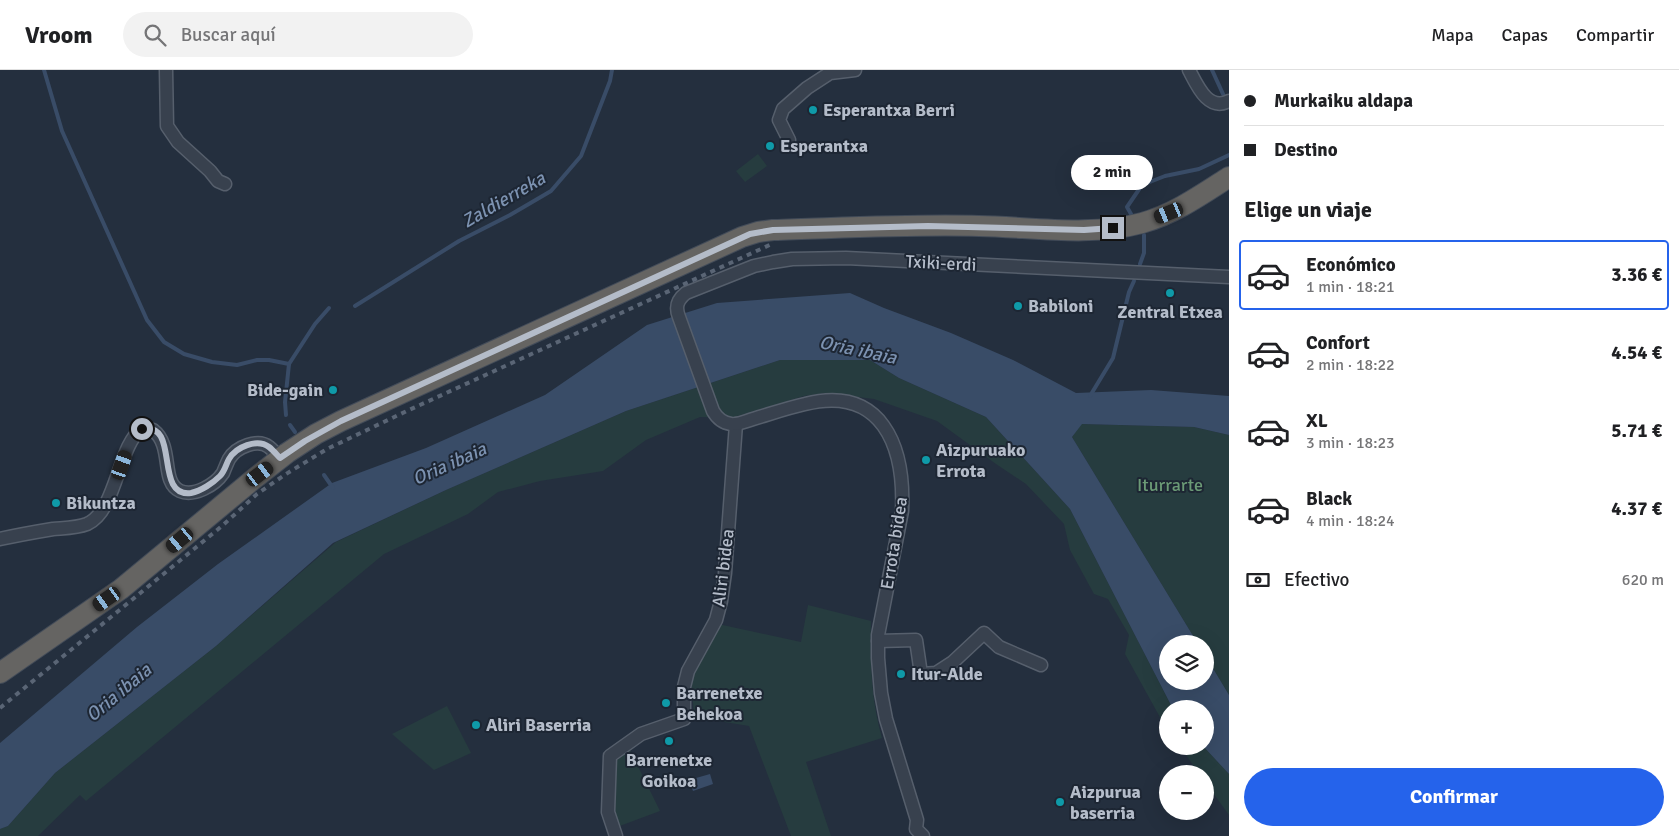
<!DOCTYPE html>
<html lang="es">
<meta charset="utf-8">
<style>
body{margin:0;font-family:Signika,sans-serif;background:#f2f2f2;color:#202124;height:100vh;display:flex;flex-direction:column;font-size:19px;white-space:nowrap}
*{box-sizing:border-box;margin:0}
p{font-size:16px;color:#757577}
.icon{flex:none;width:28px;height:28px;fill:none;stroke:currentColor;stroke-width:2;stroke-linecap:round;stroke-linejoin:round}
.map{position:relative;flex:1;overflow:hidden}
.drawer{display:flex;flex-direction:column;background:#fff;width:450px}
.drawer>*{flex:none}
.hud{display:grid;align-content:center;height:110px;padding:0 15px;background:#fff}
.fabs{position:absolute;left:1159px;top:565px;display:grid;gap:10px}
.fabs a{display:grid;place-items:center;width:55px;height:55px;border-radius:50%;background:#fff;box-shadow:0 5px 20px #0002;font-size:25px}
.end{position:absolute;width:22px;height:22px;margin:-11px;border:6px solid #b4bcc9;background:#111;box-shadow:0 0 0 2px #111}
.from{border-radius:50%}
.bubble{position:absolute;height:35px;border-radius:18px;background:#fff;box-shadow:0 5px 20px #0002;font-size:16px;font-weight:700;line-height:35px;text-align:center}
.car{position:absolute;width:15px;height:30px;margin:-15px -8px;border-radius:6px;box-shadow:0 0 4px 1px #0007;background:linear-gradient(#222 24%,#8ab4d8 0 40%,#222 0 76%,#8ab4d8 0 86%,#222 0)}
.hud b{display:flex;align-items:center;gap:18px;height:48px;font-size:19px}
.hud b+b{border-top:1px solid #e0e0e0}
.hud i{width:12px;height:12px;background:#202124}
ul{padding:0;list-style:none}
li{display:flex;align-items:center;gap:15px;height:70px;margin:0 10px 8px;padding:0 5px;border:2px solid transparent;border-radius:5px}
li div{flex:1}
li b{display:block;font-size:19px}
li em{font-style:normal;font-weight:700}
li.on{border-color:#2563eb}
li>.icon{width:45px;height:45px;stroke-width:1.5}
h2{padding:0 15px;font-size:22px;line-height:60px}
.pay{display:flex;align-items:center;gap:12px;height:55px;padding:0 15px;font-size:19px}
.pay p{margin-inline-start:auto}
.primary-button{display:flex;gap:10px;margin-top:auto;padding:10px 15px}
.primary-button a{flex:1;height:58px;border-radius:30px;background:#2563eb;color:#fff;font-size:20px;font-weight:700;line-height:58px;text-align:center}
header{display:flex;align-items:center;gap:30px;box-sizing:border-box;height:70px;padding:0 25px;background:#fff;border-bottom:1px solid #e0e0e0}
header strong{font-size:24px}
nav{display:flex;gap:28px;margin-inline-start:auto;font-size:18px}
.search{width:350px;height:45px;background:#f2f2f2;display:flex;align-items:center;gap:12px;box-sizing:border-box;padding:0 18px;border-radius:28px;color:#757577;font-size:19px}
main{display:flex;flex:1;min-height:0}
.map>svg:first-child{display:block}
</style>
<header>
<strong>Vroom</strong>
<div class="search"><svg class="icon" aria-label="search" viewBox="0 0 24 24"><circle cx="10" cy="10" r="6"/><path d="M15 15l6 6"/></svg>Buscar aquí</div>
<nav><a>Mapa</a><a>Capas</a><a>Compartir</a></nav>
</header>
<main>
<div class="map">
<svg width="1229" height="766" viewBox="0 0 1229 766">
<rect width="100%" height="100%" fill="#242f3e"/>
<g fill="#263c3f">
<polygon points="758,84 767,96 745,112 736,101"/>
<polygon points="780,290 870,290 899,308 986,347 1070,439 1173,639 1168,639 1167,660 1125,584 1129,565 1108,529 1094,524 1070,480 1064,454 1026,414 996,394 937,351 874,329 825,323 804,326 731,348 700,347 646,370 603,401 540,411 498,422 468,444 384,484 86,731 80,725 38,766 0,766 0,759 8,756 55,703 216,576 336,472 446,420 626,341"/>
<polygon points="1081,354 1194,357 1229,365 1229,625 1205,585 1205,574 1198,574 1072,367"/>
<path d="M808 535 871 551C870 591 871 630 882 668L806 692 831 766H791L749 656 694 647 691 605 718 554 801 572Z"/>
<polygon points="447,636 471,683 434,700 392,664"/>
<polygon points="1180,676 1203,676 1229,704 1229,745 1205,712 1205,704 1199,704"/>
<polygon points="630,680 660,741 617,757 609,736 613,693"/>
</g>
<g fill="#394c67">
<polygon points="850,223 884,238 951,263 1013,290 1076,323 1151,320 1229,326 1229,365 1194,357 1082,354 1072,367 1198,574 1168,574 1168,611 1205,611 1205,585 1229,625 1229,704 1203,676 1205,676 1205,639 1173,639 1070,439 986,347 899,308 870,290 780,290 626,341 446,420 333,473 216,576 55,703 8,756 0,759 0,673 137,557 218,494 332,413 426,378 545,325 647,255 717,233"/>
<polygon points="710,704 713,714 693,721 689,710"/>
</g>
<g fill="none" stroke-linecap="round" stroke-linejoin="round">
<g stroke="#394c67" stroke-width="4">
<polyline points="44,0 62,61 147,250 164,272 184,284 212,292 237,295 257,290 269,290 289,294"/>
<polyline points="1212,0 1223,24"/>
<polyline points="1131,144 1127,137 1142,115 1165,106 1199,99 1229,85"/>
<polyline points="1140,194 1144,183 1144,165"/>
<polyline points="355,236 459,171 510,145 551,121 581,86 610,11 612,0"/>
<polyline points="1090,326 1113,288 1129,222 1134,211"/>
<polyline points="286,345 285,332 289,294 315,254 329,238"/>
<polyline points="290,355 295,362"/>
<polyline points="324,405 333,418"/>
</g>
<g stroke="#565f6c" stroke-width="15">
<g id="minor">
<polyline points="166,0 167,56 178,72 210,101 218,111 225,114"/>
<path d="M1189 0C1197 15 1208 42 1229 31"/>
<polyline points="789,70 779,50 783,39 807,18 830,3 855,0"/>
<path d="M0 469C18 465 35 462 53 459 64 458 77 458 87 454 117 441 118 374 142 359L153 360C174 376 160 412 180 421 194 427 215 415 223 403 225 398 227 393 229 389 236 377 258 368 269 377 273 380 277 385 280 389"/>
<polyline points="878,571 916,570 921,604 936,603 953,592 984,563 999,577 1041,595"/>
<polyline points="616,766 608,742 610,686 641,664 684,649 684,617 688,601 716,550 721,531 725,503 736,354"/>
<path d="M923 766 916 759 917 750 886 649 881 623 878 588V565L902 441C905 376 882 315 805 334 787 338 770 344 753 349 746 351 738 355 731 354 723 353 717 348 713 341L679 247C675 237 677 230 686 223L754 196 773 192 792 189 846 188 1229 207"/>
</g>
</g>
<g stroke="#434c59" stroke-width="22">
<path id="trunk" d="M0 603 121 519 255 408 287 383 316 364 341 351 742 167 758 162 773 160C842 158 910 154 979 156 1032 157 1090 167 1142 153 1174 144 1201 125 1229 107"/>
</g>
<use href="#minor" stroke="#38414e" stroke-width="12"/>
<use href="#trunk" stroke="#656462" stroke-width="20"/>
<polyline stroke="#5a6575" stroke-width="4" stroke-dasharray="5 5" stroke-linecap="butt" points="0,638 222,456 257,424 286,404 327,379 409,340 774,173"/>
</g>
<g fill="none" stroke-linecap="round" stroke-linejoin="round">
<path stroke="#b4bcc9" stroke-width="6" d="M142 359C181 351 153 428 191 423 201 421 213 413 220 406 225 401 226 394 229 389 236 377 257 368 269 377 273 380 277 385 280 388L305 371 341 351 750 164 773 160 928 156 1084 160 1113 158"/>
</g>
<g fill="#0f9aa8" stroke="#1d2633" stroke-width="2">
<circle cx="813" cy="40" r="5"/>
<circle cx="770" cy="76" r="5"/>
<circle cx="1170" cy="223" r="5"/>
<circle cx="1018" cy="236" r="5"/>
<circle cx="333" cy="320" r="5"/>
<circle cx="926" cy="390" r="5"/>
<circle cx="56" cy="433" r="5"/>
<circle cx="901" cy="604" r="5"/>
<circle cx="666" cy="633" r="5"/>
<circle cx="476" cy="655" r="5"/>
<circle cx="669" cy="671" r="5"/>
<circle cx="1060" cy="732" r="5"/>
</g>
<g text-anchor="middle" stroke-width="4" stroke-linejoin="round" paint-order="stroke">
<g font-size="18" font-weight="bold" fill="#b4bcc9" stroke="#1d2633" text-anchor="start">
<text x="823" y="46">Esperantxa Berri</text>
<text x="780" y="82">Esperantxa</text>
<text x="1028" y="242">Babiloni</text>
<text x="1170" y="248" text-anchor="middle">Zentral Etxea</text>
<text x="323" y="326" text-anchor="end">Bide-gain</text>
<text x="936" y="386">Aizpuruako<tspan x="936" dy="21">Errota</tspan></text>
<text x="66" y="439">Bikuntza</text>
<text x="911" y="610">Itur-Alde</text>
<text x="676" y="629">Barrenetxe<tspan x="676" dy="21">Behekoa</tspan></text>
<text x="486" y="661">Aliri Baserria</text>
<text x="669" y="696" text-anchor="middle">Barrenetxe<tspan x="669" dy="21">Goikoa</tspan></text>
<text x="1070" y="728">Aizpurua<tspan x="1070" dy="21">baserria</tspan></text>
</g>
<g font-size="18" fill="#b4bcc9" stroke="#1d2633">
<text transform="translate(941 193) rotate(3)" y="6">Txiki-erdi</text>
<text transform="translate(894 473) rotate(-81)" y="6">Errota bidea</text>
<text transform="translate(723 498) rotate(-83)" y="6">Aliri bidea</text>
</g>
<g font-size="18" fill="#6b9a76" stroke="#1d2633">
<text x="1170" y="421">Iturrarte</text>
</g>
<g font-size="19" font-style="italic" fill="#7c92b1" stroke="#1d2633">
<text transform="translate(503 129) rotate(-30)" y="7">Zaldierreka</text>
<text transform="translate(858 279) rotate(12)" y="7">Oria ibaia</text>
<text transform="translate(449 393) rotate(-24)" y="7">Oria ibaia</text>
<text transform="translate(118 622) rotate(-40)" y="7">Oria ibaia</text>
</g>
</g>
</svg>
<div class="fabs">
<a><svg class="icon" aria-label="layers" viewBox="0 0 24 24"><path d="M12 4l9 5-9 5-9-5zM3 14l9 5 9-5"/></svg></a>
<a>+</a>
<a>−</a>
</div>
<i class="end from" style="left:142px;top:359px"></i>
<i class="end" style="left:1113px;top:158px"></i>
<div class="bubble" style="left:1071px;top:85px;width:82px">2 min</div>
<i class="car" style="left:1169px;top:143px;rotate:248deg"></i>
<i class="car" style="left:122px;top:395px;rotate:19deg"></i>
<i class="car" style="left:260px;top:404px;rotate:53deg"></i>
<i class="car" style="left:180px;top:470px;rotate:230deg"></i>
<i class="car" style="left:107px;top:529px;rotate:235deg"></i>
</div>
<section class="drawer">
<div class="hud">
<b><i class="from"></i>Murkaiku aldapa</b>
<b><i></i>Destino</b>
</div>
<h2>Elige un viaje</h2>
<ul>
<li class="on"><svg class="icon" aria-label="car" viewBox="0 0 24 24"><path d="M5 17H2v-5l4-1 3-4h7l3 4 3 1v5h-3M9 17h6M6 11h13"/><circle cx="7" cy="17" r="2"/><circle cx="17" cy="17" r="2"/></svg><div><b>Económico</b><p>1 min · 18:21</p></div><em>3.36 €</em></li>
<li><svg class="icon" aria-label="car" viewBox="0 0 24 24"><path d="M5 17H2v-5l4-1 3-4h7l3 4 3 1v5h-3M9 17h6M6 11h13"/><circle cx="7" cy="17" r="2"/><circle cx="17" cy="17" r="2"/></svg><div><b>Confort</b><p>2 min · 18:22</p></div><em>4.54 €</em></li>
<li><svg class="icon" aria-label="car" viewBox="0 0 24 24"><path d="M5 17H2v-5l4-1 3-4h7l3 4 3 1v5h-3M9 17h6M6 11h13"/><circle cx="7" cy="17" r="2"/><circle cx="17" cy="17" r="2"/></svg><div><b>XL</b><p>3 min · 18:23</p></div><em>5.71 €</em></li>
<li><svg class="icon" aria-label="car" viewBox="0 0 24 24"><path d="M5 17H2v-5l4-1 3-4h7l3 4 3 1v5h-3M9 17h6M6 11h13"/><circle cx="7" cy="17" r="2"/><circle cx="17" cy="17" r="2"/></svg><div><b>Black</b><p>4 min · 18:24</p></div><em>4.37 €</em></li>
</ul>
<div class="pay"><svg class="icon" aria-label="cash" viewBox="0 0 24 24"><path d="M3 7h18v10H3z"/><circle cx="12" cy="12" r="2"/></svg>Efectivo<p>620 m</p></div>
<div class="primary-button"><a>Confirmar</a></div>
</section>
</main>
